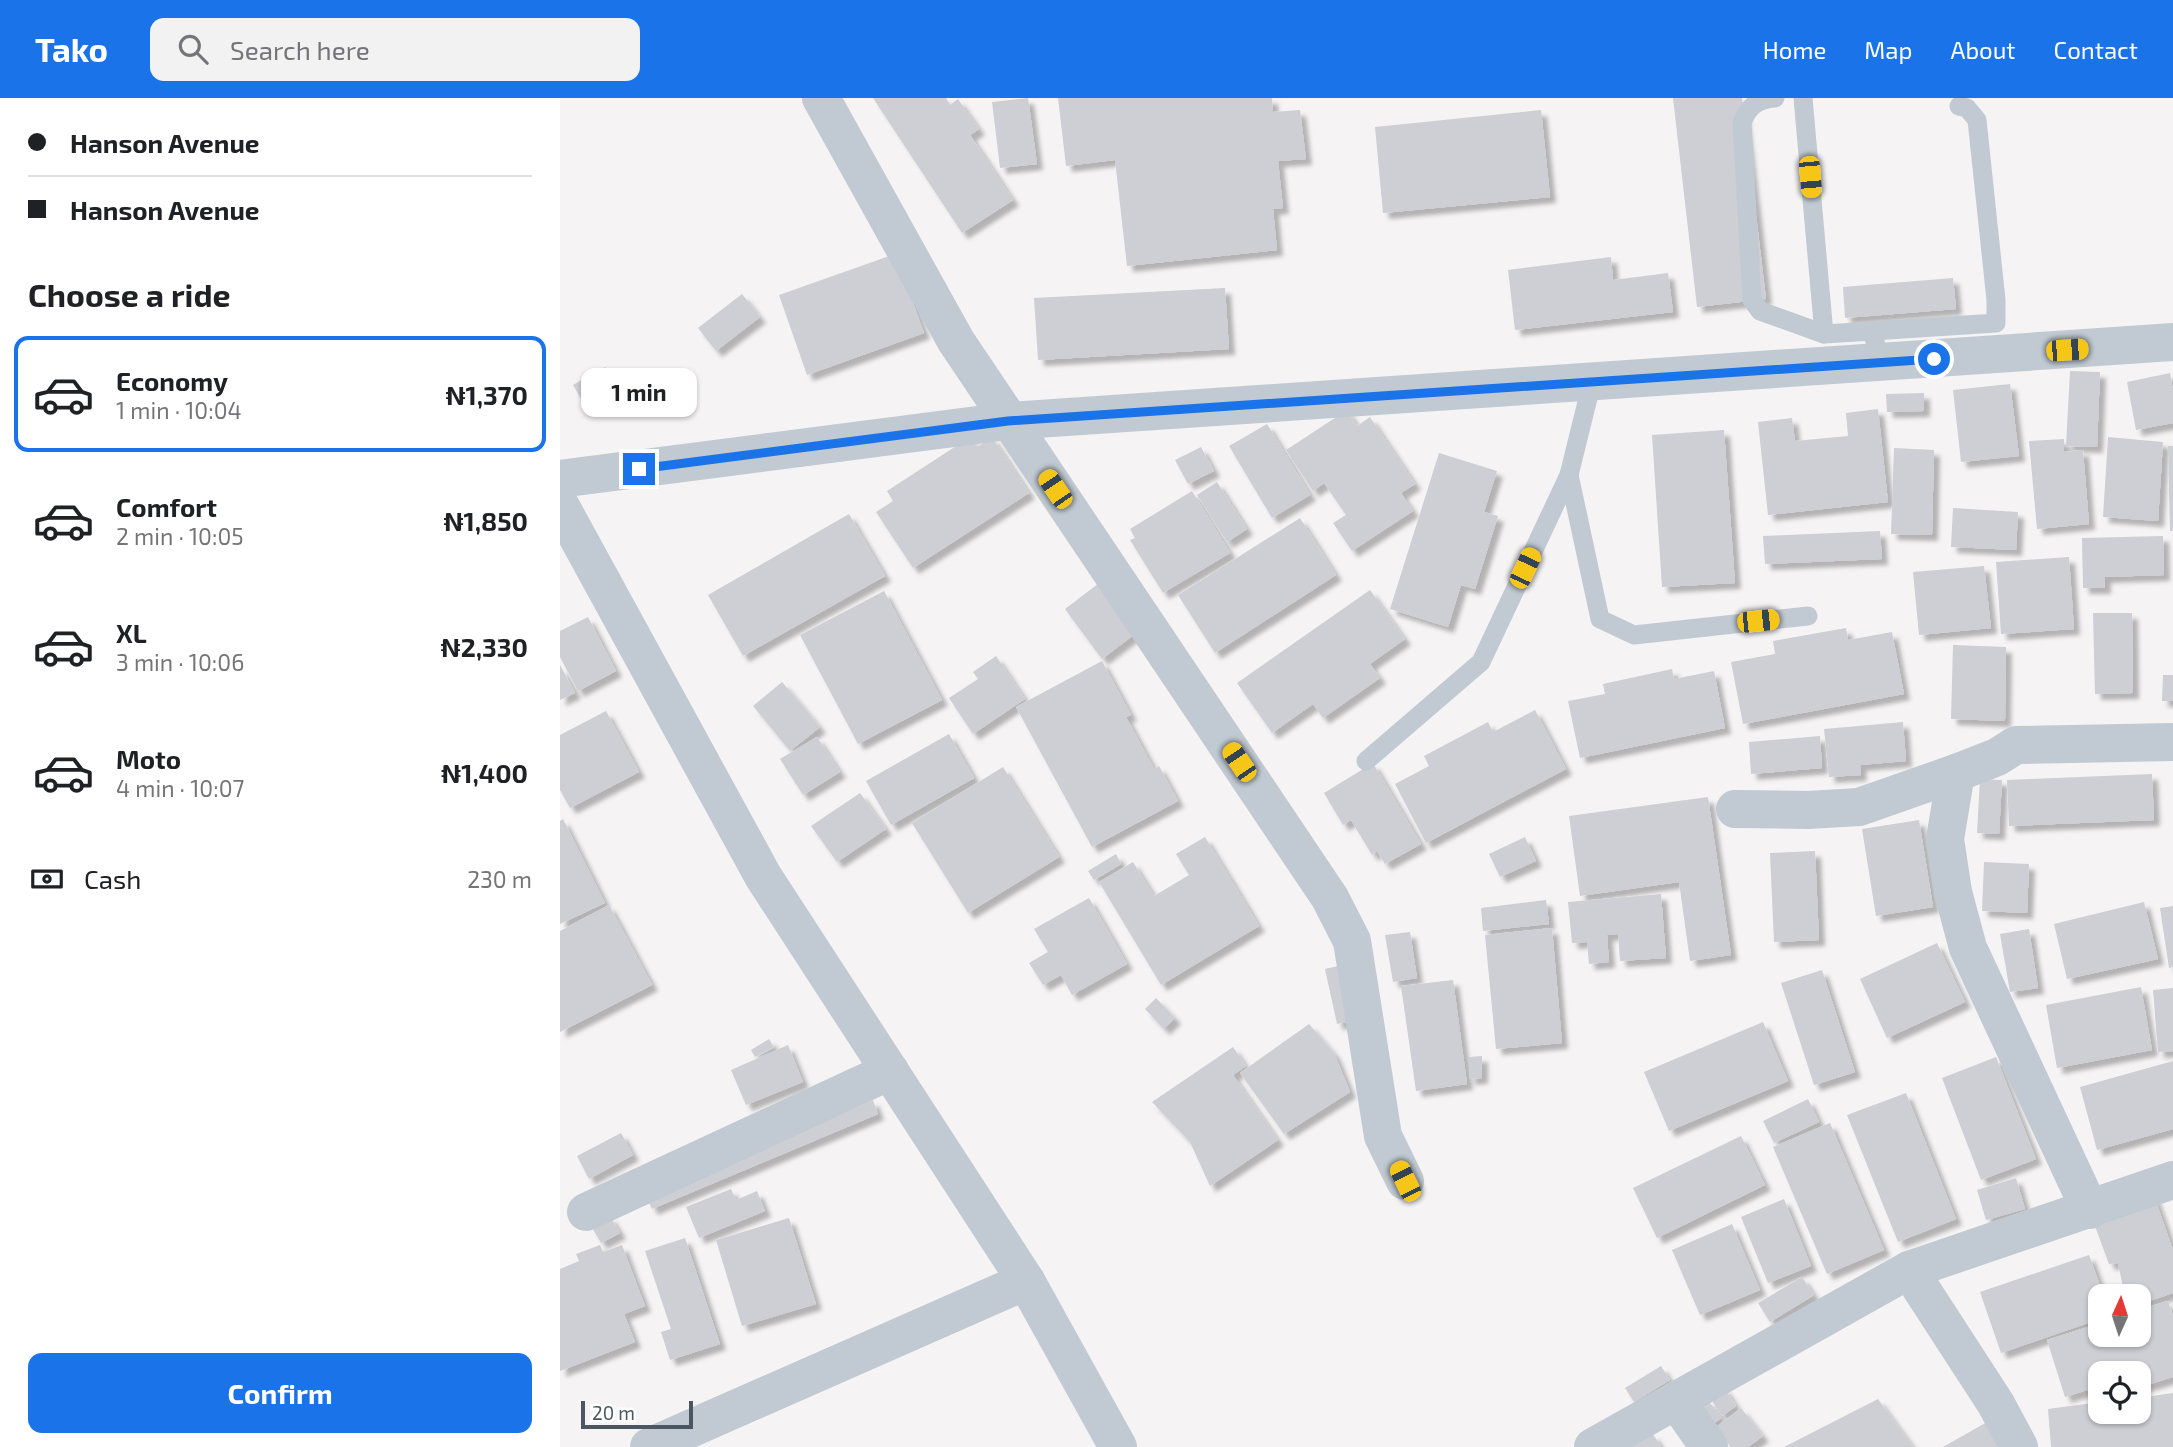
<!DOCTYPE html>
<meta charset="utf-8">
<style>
body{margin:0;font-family:"Exo 2",sans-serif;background:#f2f2f2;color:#202124;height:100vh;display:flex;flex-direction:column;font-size:26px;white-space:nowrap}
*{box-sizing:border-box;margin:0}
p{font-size:23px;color:#757577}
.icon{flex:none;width:38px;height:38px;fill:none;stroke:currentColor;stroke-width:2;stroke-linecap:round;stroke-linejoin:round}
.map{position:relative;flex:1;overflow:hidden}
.drawer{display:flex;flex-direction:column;background:#fff;width:560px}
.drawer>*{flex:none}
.guide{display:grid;align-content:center;height:154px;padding:0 28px;background:#fff}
.needle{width:46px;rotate:3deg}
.fabs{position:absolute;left:1528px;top:1186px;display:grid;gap:14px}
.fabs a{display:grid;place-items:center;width:63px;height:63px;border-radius:14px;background:#fff;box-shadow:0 2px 5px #0004;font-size:35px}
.scale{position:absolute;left:21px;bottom:18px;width:112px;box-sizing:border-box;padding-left:7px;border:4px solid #4a5661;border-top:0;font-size:19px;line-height:24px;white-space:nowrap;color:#4a5661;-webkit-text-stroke:5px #fff;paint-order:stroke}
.end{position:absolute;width:32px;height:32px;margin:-16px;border:9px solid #1a73e8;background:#fff;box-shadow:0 0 0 4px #fff}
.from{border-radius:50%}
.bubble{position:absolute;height:49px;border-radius:14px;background:#fff;box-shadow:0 2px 5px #0004;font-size:23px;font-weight:700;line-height:49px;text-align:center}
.car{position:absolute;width:21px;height:42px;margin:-21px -10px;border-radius:9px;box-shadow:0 0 5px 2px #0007;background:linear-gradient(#f5c518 24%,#345 0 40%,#f5c518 0 76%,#345 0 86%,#f5c518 0)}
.guide b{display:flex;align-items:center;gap:24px;height:66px;font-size:26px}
.guide b+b{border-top:2px solid #e0e0e0}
.guide i{width:18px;height:18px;background:#202124}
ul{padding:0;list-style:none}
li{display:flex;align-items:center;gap:21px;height:116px;margin:0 14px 10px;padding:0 14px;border:4px solid transparent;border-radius:14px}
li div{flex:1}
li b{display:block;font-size:26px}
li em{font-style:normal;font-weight:700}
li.active{border-color:#1a73e8}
li>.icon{width:63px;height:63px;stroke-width:1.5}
h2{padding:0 28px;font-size:32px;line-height:84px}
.pay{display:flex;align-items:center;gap:18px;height:77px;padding:0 28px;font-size:26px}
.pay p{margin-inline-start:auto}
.primary-button{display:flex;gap:14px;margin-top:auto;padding:14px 28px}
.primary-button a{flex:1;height:80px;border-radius:14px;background:#1a73e8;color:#fff;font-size:28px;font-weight:700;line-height:80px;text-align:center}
header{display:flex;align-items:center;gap:42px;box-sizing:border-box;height:98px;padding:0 35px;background:#1a73e8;color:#fff}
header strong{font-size:33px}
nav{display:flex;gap:38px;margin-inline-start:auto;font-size:24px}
.search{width:490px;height:63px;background:#f2f2f2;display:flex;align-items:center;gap:18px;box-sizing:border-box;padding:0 24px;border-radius:14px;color:#757577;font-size:26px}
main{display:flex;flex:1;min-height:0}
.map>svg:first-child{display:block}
</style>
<header>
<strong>Tako</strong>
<div class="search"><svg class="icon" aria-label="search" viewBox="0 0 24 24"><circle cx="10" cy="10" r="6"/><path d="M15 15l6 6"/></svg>Search here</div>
<nav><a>Home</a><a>Map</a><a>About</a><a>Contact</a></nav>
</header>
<main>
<section class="drawer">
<div class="guide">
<b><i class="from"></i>Hanson Avenue</b>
<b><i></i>Hanson Avenue</b>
</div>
<h2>Choose a ride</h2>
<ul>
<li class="active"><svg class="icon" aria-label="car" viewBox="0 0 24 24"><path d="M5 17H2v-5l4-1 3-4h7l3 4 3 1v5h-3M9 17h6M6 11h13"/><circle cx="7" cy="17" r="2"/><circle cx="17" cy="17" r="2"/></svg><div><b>Economy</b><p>1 min · 10:04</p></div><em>₦1,370</em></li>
<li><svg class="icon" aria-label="car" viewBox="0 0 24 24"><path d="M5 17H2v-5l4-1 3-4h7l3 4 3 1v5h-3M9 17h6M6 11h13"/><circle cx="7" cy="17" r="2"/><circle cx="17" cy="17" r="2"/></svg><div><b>Comfort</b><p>2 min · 10:05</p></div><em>₦1,850</em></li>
<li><svg class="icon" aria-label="car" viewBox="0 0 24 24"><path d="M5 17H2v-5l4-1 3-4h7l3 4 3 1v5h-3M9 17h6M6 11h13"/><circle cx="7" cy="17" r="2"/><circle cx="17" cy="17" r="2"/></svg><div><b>XL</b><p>3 min · 10:06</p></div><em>₦2,330</em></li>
<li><svg class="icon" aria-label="car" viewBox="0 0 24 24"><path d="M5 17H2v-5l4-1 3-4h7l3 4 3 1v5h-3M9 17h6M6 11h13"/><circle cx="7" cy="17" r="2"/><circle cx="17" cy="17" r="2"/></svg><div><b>Moto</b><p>4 min · 10:07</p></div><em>₦1,400</em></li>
</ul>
<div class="pay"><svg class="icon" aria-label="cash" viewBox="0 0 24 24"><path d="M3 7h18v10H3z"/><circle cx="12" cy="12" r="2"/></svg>Cash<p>230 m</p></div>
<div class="primary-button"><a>Confirm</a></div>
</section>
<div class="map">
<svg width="1613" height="1349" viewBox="0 0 1613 1349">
<defs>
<filter id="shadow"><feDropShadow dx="6" dy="6" stdDeviation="2" flood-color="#0004"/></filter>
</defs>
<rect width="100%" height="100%" fill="#f5f3f3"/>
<g fill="#cdcfd5" filter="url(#shadow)">
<polygon points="313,0 386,0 390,7 398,1 419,31 410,37 453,102 402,135"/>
<polygon points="468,0 477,66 440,70 432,4"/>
<polygon points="498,0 712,0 713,14 740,12 746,61 718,63 723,110 713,111 717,152 567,168 555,62 506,68"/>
<polygon points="1113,0 1182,0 1206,201 1137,209"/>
<polygon points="981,12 990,99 823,115 815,29"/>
<polygon points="335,156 364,235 247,277 219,197"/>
<polygon points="1051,159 1053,182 1108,175 1113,214 955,232 948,172"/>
<polygon points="1393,180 1396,211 1285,220 1283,189"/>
<polygon points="665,190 669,251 478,262 474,200"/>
<polygon points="182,196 200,219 156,253 138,230"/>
<polygon points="45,269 56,288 24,306 13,287"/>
<polygon points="1510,273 1540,274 1537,349 1506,348"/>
<polygon points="1610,275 1613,293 1613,325 1576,332 1567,284"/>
<polygon points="1450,286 1459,358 1401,364 1393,292"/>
<polygon points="1364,295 1364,313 1327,314 1326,296"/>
<polygon points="1318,311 1328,404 1208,417 1198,324 1232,320 1235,343 1288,338 1286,315"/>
<polygon points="787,312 797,328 810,319 855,386 841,395 853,413 792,453 773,425 786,417 764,385 753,393 726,352"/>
<polygon points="707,326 750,397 712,420 669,348"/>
<polygon points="1164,332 1175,485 1102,489 1092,337"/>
<polygon points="410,339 417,349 432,339 469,395 353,470 316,414 333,403 327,393"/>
<polygon points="1548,339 1603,344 1598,423 1543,419"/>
<polygon points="1504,341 1504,354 1523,352 1529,426 1477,431 1469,343"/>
<polygon points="1608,348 1613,348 1613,433 1610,433"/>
<polygon points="641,349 654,373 628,386 615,362"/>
<polygon points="1334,350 1374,352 1372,437 1331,436"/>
<polygon points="879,355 937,373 924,414 938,418 915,491 901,487 888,529 830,511"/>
<polygon points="657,384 687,431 667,444 637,397"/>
<polygon points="632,393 670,455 603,495 570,442 575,440 570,431"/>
<polygon points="1393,410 1458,414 1456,452 1391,449"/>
<polygon points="289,416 325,478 183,558 148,497"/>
<polygon points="740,420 776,477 655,555 618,497"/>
<polygon points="1320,433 1322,461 1205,466 1203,438"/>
<polygon points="1603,438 1604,477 1545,479 1545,490 1523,490 1522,440"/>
<polygon points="1509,459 1514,531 1441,536 1436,464"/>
<polygon points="1424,468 1431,530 1359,537 1353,474"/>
<polygon points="543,482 580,532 542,561 505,511"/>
<polygon points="810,492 845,541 810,566 820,580 763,620 753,606 712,635 677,585"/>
<polygon points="324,493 382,602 298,646 240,537"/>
<polygon points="1533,515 1572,515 1573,595 1535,596"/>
<polygon points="28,519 56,573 18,593 0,559 0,533"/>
<polygon points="1286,530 1288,542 1332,534 1344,596 1183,626 1171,564 1215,556 1213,543"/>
<polygon points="1393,547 1446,549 1445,623 1391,621"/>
<polygon points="436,558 465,601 413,636 389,600 418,581 413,574"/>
<polygon points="542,563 571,617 566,619 594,671 599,668 618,703 532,749 456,609"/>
<polygon points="0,567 15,595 0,602"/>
<polygon points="1112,571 1114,581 1154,573 1165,630 1020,660 1008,603 1045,596 1043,586"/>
<polygon points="1603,577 1613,577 1613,603 1602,603"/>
<polygon points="222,584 260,629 230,653 193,608"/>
<polygon points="975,612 1006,671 866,745 835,686 869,668 864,658 928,624 933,634"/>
<polygon points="46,613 79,674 10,710 0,692 0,637"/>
<polygon points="1343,624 1346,663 1300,667 1301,677 1269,679 1264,631"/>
<polygon points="389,636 414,680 331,727 306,683"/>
<polygon points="1260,638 1262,670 1191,676 1189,644"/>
<polygon points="257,639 280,674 243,697 220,661"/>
<polygon points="813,665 861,746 825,766 817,753 812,757 791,722 783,727 764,695"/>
<polygon points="443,669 499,759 408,815 352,725"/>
<polygon points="1592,676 1594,722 1449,728 1447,682"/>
<polygon points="1420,681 1442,682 1439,736 1417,735"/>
<polygon points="300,695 326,731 277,764 251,728"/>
<polygon points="1148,699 1171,857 1130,863 1119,784 1020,798 1009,718"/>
<polygon points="3,721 45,805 0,826 0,723"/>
<polygon points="1359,722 1373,809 1316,818 1302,731"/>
<polygon points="645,739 699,828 601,887 539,784 573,764 594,798 629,777 616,756"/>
<polygon points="965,739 976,763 940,779 929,756"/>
<polygon points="1255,753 1259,842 1214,844 1210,755"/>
<polygon points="556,756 561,766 534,782 528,773"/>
<polygon points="1424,764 1469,766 1467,815 1422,813"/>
<polygon points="1101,796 1106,860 1060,863 1058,836 1047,837 1049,864 1029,866 1027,844 1012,845 1008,804"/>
<polygon points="529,800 567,866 512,897 501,877 483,887 469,865 488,854 474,831"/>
<polygon points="986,802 989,826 923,833 921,810"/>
<polygon points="1584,804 1598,861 1507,881 1494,826"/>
<polygon points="49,807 92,887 0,934 0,833"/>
<polygon points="1613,808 1613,869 1609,870 1600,810"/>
<polygon points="992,830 1002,945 936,951 925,837"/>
<polygon points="1469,831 1478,890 1450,894 1440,836"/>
<polygon points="850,834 857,880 833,884 825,837"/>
<polygon points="1377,845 1405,904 1327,940 1300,881"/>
<polygon points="791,865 803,920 777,926 765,871"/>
<polygon points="1262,872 1295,974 1254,987 1221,885"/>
<polygon points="893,882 907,986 856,993 841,888"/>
<polygon points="1581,889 1592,952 1497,970 1486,907"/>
<polygon points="1613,890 1613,953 1598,954 1593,892"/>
<polygon points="596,900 615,920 604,931 585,911"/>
<polygon points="1203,924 1228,983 1109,1033 1084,974"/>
<polygon points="749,926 774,955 790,994 724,1036 680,975"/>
<polygon points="209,941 214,949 195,959 191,952"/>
<polygon points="228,947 243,984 186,1007 171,972"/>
<polygon points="673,949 686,968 673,977 718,1042 650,1088 630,1044 592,1004"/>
<polygon points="922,958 922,980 909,981 909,959"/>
<polygon points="1436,959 1476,1061 1421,1082 1382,980"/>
<polygon points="1613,963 1613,1031 1537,1052 1520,989"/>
<polygon points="1346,995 1396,1121 1338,1144 1287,1017"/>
<polygon points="1248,1001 1259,1024 1214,1045 1203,1023"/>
<polygon points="313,1002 318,1016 92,1111 86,1098"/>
<polygon points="1270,1025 1324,1152 1267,1176 1213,1049"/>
<polygon points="61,1035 73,1057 29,1081 17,1058"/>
<polygon points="1181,1038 1205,1087 1097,1140 1073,1090"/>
<polygon points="1456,1080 1465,1111 1426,1122 1417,1092"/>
<polygon points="171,1091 176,1102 197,1093 205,1113 139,1140 126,1109"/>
<polygon points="1594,1098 1613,1152 1613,1195 1578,1207 1578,1199 1565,1199 1558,1165 1549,1166 1532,1120"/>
<polygon points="1224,1101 1251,1168 1208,1185 1181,1119"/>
<polygon points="50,1118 60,1135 41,1145 31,1128"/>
<polygon points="229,1120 256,1206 182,1228 156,1142"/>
<polygon points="1172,1126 1200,1192 1140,1217 1112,1152"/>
<polygon points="125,1140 160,1246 110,1262 101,1234 111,1231 85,1153"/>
<polygon points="40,1147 43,1154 62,1147 85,1208 64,1216 75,1244 0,1273 0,1171 19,1163 16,1156"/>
<polygon points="1529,1157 1544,1199 1540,1199 1540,1221 1441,1255 1420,1194"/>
<polygon points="1242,1179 1254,1197 1210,1224 1198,1205"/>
<polygon points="1608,1203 1613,1218 1613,1279 1578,1290 1578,1276 1540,1276 1540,1288 1505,1299 1487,1242 1540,1225 1540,1237 1578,1237 1578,1212"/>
<polygon points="1101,1268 1110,1282 1074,1304 1065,1290"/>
<polygon points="1164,1289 1176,1308 1162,1318 1150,1300"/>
<polygon points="1613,1295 1613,1349 1491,1349 1488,1311 1540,1304 1540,1314 1578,1314 1578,1300"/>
<polygon points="1318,1301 1353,1349 1224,1349"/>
<polygon points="1148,1302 1161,1320 1149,1329 1136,1311"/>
<polygon points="1181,1310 1203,1338 1188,1349 1171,1349 1155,1330"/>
<polygon points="1434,1320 1450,1349 1383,1349"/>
<polygon points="1093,1336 1101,1349 1070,1349"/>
</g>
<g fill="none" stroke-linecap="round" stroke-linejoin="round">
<g stroke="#c1cad2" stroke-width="19">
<path d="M1215 0C1197 1 1188 9 1182 25L1192 202 1200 213 1264 236 1312 233"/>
<polyline points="1243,0 1264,236"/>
<polyline points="1321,265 1312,233 1436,225 1436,202 1417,22 1407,10 1399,8"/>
<polyline points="1009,377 1040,521 1074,537 1248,518"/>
<polyline points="806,663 921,564 1009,377 1032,284"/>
</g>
<g stroke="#c1cad2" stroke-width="38">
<polyline points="261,0 396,243 770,800 792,843 823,1038 845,1083"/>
<polyline points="0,381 448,323 1613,244"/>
<polyline points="0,407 203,778 466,1183 558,1349"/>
<polyline points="1396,675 1385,741 1393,794 1408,850 1530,1112"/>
<polyline points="1175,711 1248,712 1299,709 1396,675 1437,659 1456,647 1613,644"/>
<polyline points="26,1114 330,973"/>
<polyline points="1349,1172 1436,1306 1459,1349"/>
<polyline points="1116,1302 1149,1349"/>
<polyline points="89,1349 466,1183"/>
<polyline points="1033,1349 1349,1172 1613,1082"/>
</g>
</g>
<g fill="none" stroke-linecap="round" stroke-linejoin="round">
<polyline stroke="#1a73e8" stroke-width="9" points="79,371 448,323 1374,261"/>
</g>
</svg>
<div class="fabs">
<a><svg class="needle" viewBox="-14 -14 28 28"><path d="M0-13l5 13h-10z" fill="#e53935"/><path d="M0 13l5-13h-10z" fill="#757577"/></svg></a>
<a><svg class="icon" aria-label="locate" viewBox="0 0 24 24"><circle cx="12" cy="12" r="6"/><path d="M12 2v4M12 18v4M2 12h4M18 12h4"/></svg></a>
</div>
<div class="scale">20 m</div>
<i class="end from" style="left:1374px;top:261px"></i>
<i class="end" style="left:79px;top:371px"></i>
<div class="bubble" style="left:21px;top:270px;width:116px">1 min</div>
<i class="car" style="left:1250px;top:79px;rotate:175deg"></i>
<i class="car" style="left:1507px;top:252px;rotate:86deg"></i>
<i class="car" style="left:495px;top:391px;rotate:326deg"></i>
<i class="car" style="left:965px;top:470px;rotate:25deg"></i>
<i class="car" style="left:1198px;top:523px;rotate:84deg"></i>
<i class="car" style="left:679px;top:664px;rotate:326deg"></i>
<i class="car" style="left:845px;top:1083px;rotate:334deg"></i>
</div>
</main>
